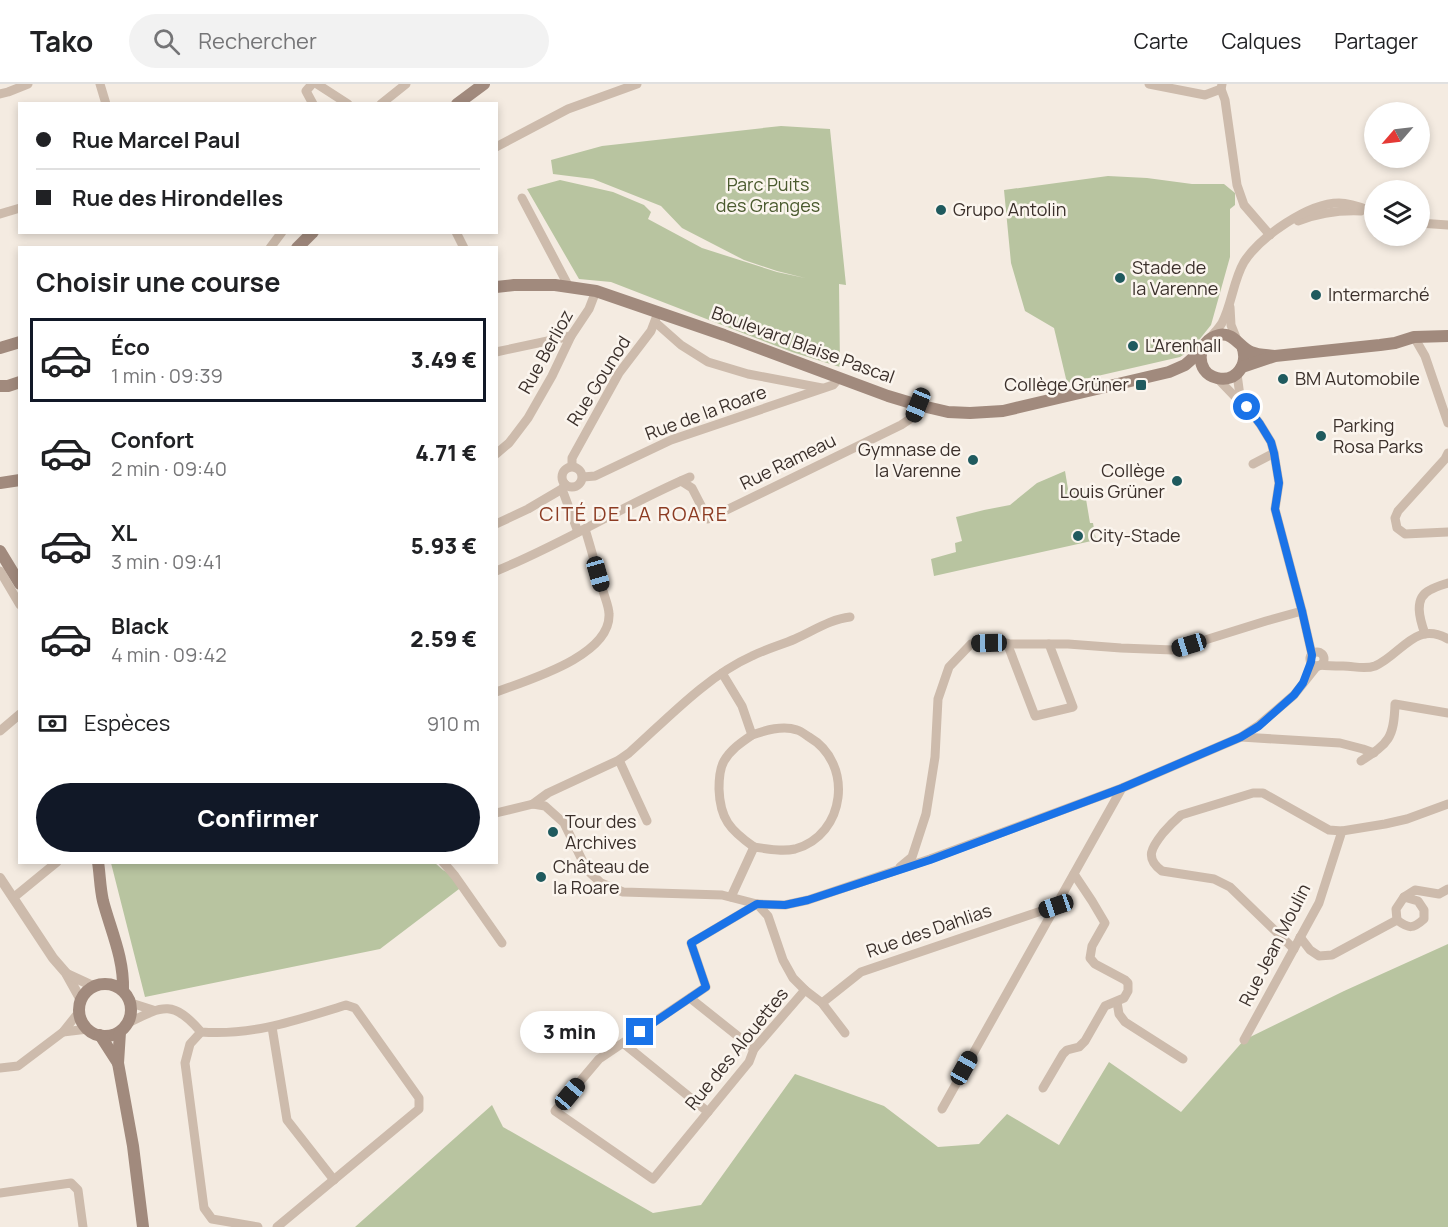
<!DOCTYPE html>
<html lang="fr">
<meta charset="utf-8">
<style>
body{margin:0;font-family:Manrope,sans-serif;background:#f2f2f2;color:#202124;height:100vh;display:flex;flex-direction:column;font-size:22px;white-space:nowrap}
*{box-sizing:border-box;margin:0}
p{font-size:20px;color:#757577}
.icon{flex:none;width:33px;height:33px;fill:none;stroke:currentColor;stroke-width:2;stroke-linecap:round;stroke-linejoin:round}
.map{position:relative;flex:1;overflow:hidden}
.details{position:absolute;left:18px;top:162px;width:480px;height:618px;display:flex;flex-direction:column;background:#fff;border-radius:0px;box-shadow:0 3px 9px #0003}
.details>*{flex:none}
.guide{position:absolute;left:18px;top:18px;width:480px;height:132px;border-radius:0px;box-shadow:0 3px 9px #0003;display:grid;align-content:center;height:132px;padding:0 18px;background:#fff}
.needle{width:39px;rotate:242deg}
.buttons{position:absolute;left:1364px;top:18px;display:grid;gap:12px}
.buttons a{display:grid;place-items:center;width:66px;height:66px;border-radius:50%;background:#fff;box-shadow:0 3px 9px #0003;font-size:30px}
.end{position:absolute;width:27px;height:27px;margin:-14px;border:8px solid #1a73e8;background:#fff;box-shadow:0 0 0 3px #fff}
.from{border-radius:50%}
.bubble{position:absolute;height:42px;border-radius:21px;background:#fff;box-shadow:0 3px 9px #0003;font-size:20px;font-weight:800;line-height:42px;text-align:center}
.car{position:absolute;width:18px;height:36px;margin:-18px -9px;border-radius:8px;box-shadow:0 0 4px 2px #0007;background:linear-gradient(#222 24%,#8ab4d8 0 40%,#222 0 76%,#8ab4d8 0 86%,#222 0)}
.guide b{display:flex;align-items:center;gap:21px;height:57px;font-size:22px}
.guide b+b{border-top:2px solid #e0e0e0}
.guide i{width:15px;height:15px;background:#202124}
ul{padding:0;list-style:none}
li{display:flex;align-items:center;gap:18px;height:84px;margin:0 12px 9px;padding:0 6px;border:3px solid transparent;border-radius:0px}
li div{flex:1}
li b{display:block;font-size:22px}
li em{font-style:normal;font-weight:800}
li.current{border-color:#111827}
li>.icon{width:54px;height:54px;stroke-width:1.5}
h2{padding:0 18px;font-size:27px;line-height:72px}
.pay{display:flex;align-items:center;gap:15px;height:66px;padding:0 18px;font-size:22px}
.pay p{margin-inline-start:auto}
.primary-button{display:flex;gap:12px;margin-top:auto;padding:12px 18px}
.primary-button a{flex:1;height:69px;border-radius:36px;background:#111827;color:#fff;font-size:24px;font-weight:800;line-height:69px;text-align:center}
header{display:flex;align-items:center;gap:36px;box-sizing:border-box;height:84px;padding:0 30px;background:#fff;border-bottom:2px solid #e0e0e0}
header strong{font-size:28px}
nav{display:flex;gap:33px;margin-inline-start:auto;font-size:21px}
.search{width:420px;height:54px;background:#f2f2f2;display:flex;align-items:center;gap:15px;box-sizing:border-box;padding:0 21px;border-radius:33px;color:#757577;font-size:22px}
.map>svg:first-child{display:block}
</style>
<header>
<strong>Tako</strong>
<div class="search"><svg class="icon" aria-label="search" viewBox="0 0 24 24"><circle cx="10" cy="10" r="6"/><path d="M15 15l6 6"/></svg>Rechercher</div>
<nav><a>Carte</a><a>Calques</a><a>Partager</a></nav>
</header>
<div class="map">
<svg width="1448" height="1143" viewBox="0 0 1448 1143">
<rect width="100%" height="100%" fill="#f4ebe1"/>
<g fill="#b8c4a0">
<polygon points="781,42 830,45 846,201 839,200 840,283 792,268 611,198 579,195 527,105 560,96 613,108 644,121 651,128 648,135 702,164 777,188 805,194 777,187 744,176 682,144 661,122 593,95 553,90 551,76 602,62"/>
<polygon points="1108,92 1147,94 1192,100 1224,100 1235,109 1235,121 1230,125 1230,173 1211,241 1191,266 1180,273 1067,299 1054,244 1025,227 1011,179 1004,106"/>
<polygon points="1065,387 1068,405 1084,403 1090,439 1093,439 1096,456 934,492 931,475 956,468 955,459 962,457 956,433 984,426 1010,421 1037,399"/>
<polygon points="111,779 435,779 443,786 462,797 459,805 380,865 145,913"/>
<polygon points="1448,860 1448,1143 355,1143 492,1021 503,1043 653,1129 701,1121 795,990 884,1022 938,1063 979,1060 1007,1030 1059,1061 1109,978 1181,1028 1244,956 1344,907"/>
</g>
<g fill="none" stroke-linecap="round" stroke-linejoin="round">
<g stroke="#cdbbac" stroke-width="9">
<polyline points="100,0 106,20"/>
<polyline points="312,0 306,7 313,20"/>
<polyline points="317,0 348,20"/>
<polyline points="1149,0 1205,11 1221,5"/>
<polyline points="1222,0 1221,5 1225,16 1237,101 1244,121 1270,151"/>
<polyline points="0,10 8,8 28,0"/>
<polyline points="381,20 406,0"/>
<polyline points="496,63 568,25 637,0"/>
<polyline points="522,114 569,203"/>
<polyline points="0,130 20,124"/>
<path d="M1298 137C1319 129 1338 126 1361 127"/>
<polyline points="1419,139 1448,141"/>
<polyline points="456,148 464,164"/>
<polyline points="270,164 282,148"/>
<polyline points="1230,223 1231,241 1237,256"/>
<polyline points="655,238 681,261 708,278 748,290 822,304"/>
<path d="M1211 253C1214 249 1219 244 1222 239 1232 220 1233 197 1244 178 1260 153 1308 119 1339 119 1351 119 1363 124 1374 128"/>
<polyline points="1414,253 1425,272 1448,339"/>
<polyline points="496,268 571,252"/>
<polyline points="1237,290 1240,312 1247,323 1260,340 1271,358 1274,369 1279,399 1275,425 1302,527 1312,571"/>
<polyline points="1218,295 1242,320"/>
<polyline points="1448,369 1445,375 1398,427 1395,434 1397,444 1405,450 1448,448"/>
<polyline points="496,370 509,359 528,334 552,292 571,252 589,225 596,207"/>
<polyline points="1253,380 1274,369"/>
<polyline points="572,382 572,374 619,289 651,247 656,234"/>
<circle cx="572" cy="393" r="10"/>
<polyline points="583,393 595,392 671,356 833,301 839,294"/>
<polyline points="681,397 692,404 708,435 901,341 913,333 918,321"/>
<polyline points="562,405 578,448"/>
<polyline points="496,440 528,425 562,405 565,400"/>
<polyline points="0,487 20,521"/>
<path d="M496 487C563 460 624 421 690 393"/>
<path d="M1425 550C1420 536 1413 514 1430 506 1435 503 1442 501 1448 499"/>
<polyline points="1007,559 1035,632 1073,623 1049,560"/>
<circle cx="1317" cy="575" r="7"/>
<path d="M1320 581C1328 582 1335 582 1343 582 1354 582 1364 586 1375 582 1401 571 1415 536 1448 555"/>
<path d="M722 589 742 622 752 651C742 658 731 665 724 677 720 684 719 696 719 705 720 735 730 746 754 763"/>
<path d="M496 608C528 596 611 572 609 530 609 522 604 512 602 503 596 484 591 464 585 445"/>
<polyline points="0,647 20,630"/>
<polyline points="1241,653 1340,659 1363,665 1374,669"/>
<polyline points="619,676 647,737"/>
<path d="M1361 677C1389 659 1394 654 1395 620L1448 629"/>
<path d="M533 720 548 709 619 676 629 669C666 636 707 592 752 572 766 565 781 561 795 555 813 547 831 535 850 533"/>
<polyline points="496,729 533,720 545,722 564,739 587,786 601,799 623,808 722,811 757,820 785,821 808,816 930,775 1122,704 1241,653 1259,641 1294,611 1317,582"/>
<polyline points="443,778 455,792 502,859"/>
<polyline points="900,783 912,773 926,730 935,673 938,615 949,583 971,560 1068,560 1121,564 1173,566 1266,537 1302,527"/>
<path d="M731 813 754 763C768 765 782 768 795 765 846 751 854 679 809 653 806 651 801 647 797 646 783 641 766 646 752 651"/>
<polyline points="13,814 57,778"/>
<polygon points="757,820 768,832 783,876 793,894 805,906 754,965 749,978 653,1095 555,1027 599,975 706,903 691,859"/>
<path d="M1397 836C1409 845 1413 845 1424 835V826L1418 817 1404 813"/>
<polyline points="1300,853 1310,866 1319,872 1332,871 1397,836 1396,825 1404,813 1415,806 1439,810 1448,805"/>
<path d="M1294 865 1230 803 1214 795 1162 787C1144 774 1152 763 1163 749 1169 742 1174 737 1181 731L1253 709H1263L1329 746 1342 747"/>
<polyline points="805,906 822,919 845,949"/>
<polyline points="690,914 754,965"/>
<polyline points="1117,918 1119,930 1125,938 1183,975"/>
<polyline points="131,919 153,926"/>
<polyline points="822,919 861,888 1056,822"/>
<path d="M128 939C162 922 173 915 201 948 252 952 297 936 346 921L355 924 419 1014V1025L277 1143"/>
<polyline points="272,943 287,1036 334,1096"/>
<polyline points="63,948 88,945"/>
<polyline points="201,948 190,960 185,979 204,1124 212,1135 258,1143"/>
<polyline points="1244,956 1319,819 1342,747 1385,740 1407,735 1448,720"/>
<polyline points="623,959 708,1028"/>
<polyline points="0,984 18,982 63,948 79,928"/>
<polyline points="1043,1004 1063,970 1067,966 1079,963 1085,957 1105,922 1124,914 1128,907 1128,899 1125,896 1095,880 1090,874 1092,862 1105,839 1092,817 1074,790"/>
<polyline points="942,1025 1122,704"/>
<polyline points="0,1109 71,1099 78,1106 83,1143"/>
</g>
<g stroke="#cdbbac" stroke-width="10">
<polyline points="0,794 53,874 66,889 81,916"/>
<polyline points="67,890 93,902"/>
</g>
<g stroke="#a18a7d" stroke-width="12">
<polyline points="457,20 484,0"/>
<polyline points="297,164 313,148"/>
<polyline points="496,203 514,201 555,201 596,207 724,251 888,312 918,321 948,328 970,329 1003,327 1169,288 1185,281 1201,267"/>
<path d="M1242 262C1249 279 1237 299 1217 294 1194 289 1196 256 1219 251 1234 248 1239 263 1251 268 1258 271 1267 271 1274 272"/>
<polyline points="0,264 20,258"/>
<polyline points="1242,283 1275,272 1380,261 1395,259 1414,253 1448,252"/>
<polyline points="0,302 8,302 20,298"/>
<polyline points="0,399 20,396"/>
<polyline points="0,467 20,500"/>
<path d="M98 778C100 791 100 804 103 817 111 847 124 874 123 906"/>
<circle cx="105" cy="926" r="26"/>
<polyline points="120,948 118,979 133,1062 143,1143"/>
<polyline points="100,951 118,979"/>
</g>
</g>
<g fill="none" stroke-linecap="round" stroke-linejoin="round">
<polyline stroke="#1a73e8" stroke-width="8" points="640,948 706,903 691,859 757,820 785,821 808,816 930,776 1122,704 1241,653 1259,642 1294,611 1303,599 1311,578 1312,571 1302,527 1275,425 1279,399 1274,369 1271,358 1260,340 1247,323"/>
</g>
<g fill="#1f5a5e" stroke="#fbf5ee" stroke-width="2">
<circle cx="941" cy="126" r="6"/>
<circle cx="1120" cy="194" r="6"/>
<circle cx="1316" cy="211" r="6"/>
<circle cx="1133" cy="262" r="6"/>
<circle cx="1283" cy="295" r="6"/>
<rect x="1135" y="295" width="12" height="12" rx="3"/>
<circle cx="1321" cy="352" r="6"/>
<circle cx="973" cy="376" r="6"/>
<circle cx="1177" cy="397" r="6"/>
<circle cx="1078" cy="452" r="6"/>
<circle cx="553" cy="748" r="6"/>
<circle cx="541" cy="793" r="6"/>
</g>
<g text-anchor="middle" stroke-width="5" stroke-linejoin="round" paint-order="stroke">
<g font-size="18" fill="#4a5a2e" stroke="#fbf5ee">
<text x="768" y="107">Parc Puits<tspan x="768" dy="21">des Granges</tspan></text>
</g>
<g font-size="18" fill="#3b302b" stroke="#fbf5ee" text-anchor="start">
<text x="953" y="132">Grupo Antolin</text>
<text x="1132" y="190">Stade de<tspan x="1132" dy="21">la Varenne</tspan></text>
<text x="1328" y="217">Intermarché</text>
<text x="1145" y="268">L'Arenhall</text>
<text x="1295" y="301">BM Automobile</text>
<text x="1129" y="307" text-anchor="end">Collège Grüner</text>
<text x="1333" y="348">Parking<tspan x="1333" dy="21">Rosa Parks</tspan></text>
<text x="961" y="372" text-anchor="end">Gymnase de<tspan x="961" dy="21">la Varenne</tspan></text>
<text x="1165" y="393" text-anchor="end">Collège<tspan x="1165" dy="21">Louis Grüner</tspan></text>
<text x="1090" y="458">City-Stade</text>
<text x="565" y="744">Tour des<tspan x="565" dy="21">Archives</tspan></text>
<text x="553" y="789">Château de<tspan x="553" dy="21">la Roare</tspan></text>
</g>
<g font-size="18" fill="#3b302b" stroke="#fbf5ee">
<text transform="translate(803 261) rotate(20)" y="6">Boulevard Blaise Pascal</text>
<text transform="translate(546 268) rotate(-61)" y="6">Rue Berlioz</text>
<text transform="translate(599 297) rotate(-58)" y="6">Rue Gounod</text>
<text transform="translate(706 329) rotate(-20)" y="6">Rue de la Roare</text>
<text transform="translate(788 378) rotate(-26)" y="6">Rue Rameau</text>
<text transform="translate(929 847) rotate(-19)" y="6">Rue des Dahlias</text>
<text transform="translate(1275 861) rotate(-63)" y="6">Rue Jean Moulin</text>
<text transform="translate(737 965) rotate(-51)" y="6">Rue des Alouettes</text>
</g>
<g font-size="20" letter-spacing="1.5" fill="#8c3b22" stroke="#fbf5ee">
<text x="634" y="437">CITÉ DE LA ROARE</text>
</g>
</g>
</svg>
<div class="buttons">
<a><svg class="needle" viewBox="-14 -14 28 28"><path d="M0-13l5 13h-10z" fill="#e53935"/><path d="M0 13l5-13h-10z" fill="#757577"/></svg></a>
<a><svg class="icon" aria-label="layers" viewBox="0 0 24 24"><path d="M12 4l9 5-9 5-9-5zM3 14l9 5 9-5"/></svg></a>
</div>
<i class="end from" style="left:1247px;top:323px"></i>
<i class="end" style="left:640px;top:948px"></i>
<div class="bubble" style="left:520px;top:927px;width:99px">3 min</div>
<i class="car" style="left:918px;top:321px;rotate:202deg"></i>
<i class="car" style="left:598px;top:490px;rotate:164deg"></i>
<i class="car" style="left:989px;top:559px;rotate:269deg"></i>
<i class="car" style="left:1189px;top:561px;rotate:253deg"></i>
<i class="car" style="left:1056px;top:822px;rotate:251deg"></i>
<i class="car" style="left:964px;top:984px;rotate:29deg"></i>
<i class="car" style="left:570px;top:1010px;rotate:40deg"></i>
<div class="guide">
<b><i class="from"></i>Rue Marcel Paul</b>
<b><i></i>Rue des Hirondelles</b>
</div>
<section class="details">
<h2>Choisir une course</h2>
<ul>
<li class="current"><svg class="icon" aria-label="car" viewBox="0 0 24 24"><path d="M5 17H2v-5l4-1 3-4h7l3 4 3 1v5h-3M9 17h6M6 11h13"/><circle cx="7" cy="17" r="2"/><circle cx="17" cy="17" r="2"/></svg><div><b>Éco</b><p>1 min · 09:39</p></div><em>3.49 €</em></li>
<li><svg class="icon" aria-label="car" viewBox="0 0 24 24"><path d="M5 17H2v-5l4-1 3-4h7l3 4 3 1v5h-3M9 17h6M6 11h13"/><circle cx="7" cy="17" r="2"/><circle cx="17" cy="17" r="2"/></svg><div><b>Confort</b><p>2 min · 09:40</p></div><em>4.71 €</em></li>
<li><svg class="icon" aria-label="car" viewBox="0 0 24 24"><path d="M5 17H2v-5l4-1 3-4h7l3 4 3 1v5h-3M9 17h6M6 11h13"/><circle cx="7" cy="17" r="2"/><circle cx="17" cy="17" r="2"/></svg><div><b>XL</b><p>3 min · 09:41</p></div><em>5.93 €</em></li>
<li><svg class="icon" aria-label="car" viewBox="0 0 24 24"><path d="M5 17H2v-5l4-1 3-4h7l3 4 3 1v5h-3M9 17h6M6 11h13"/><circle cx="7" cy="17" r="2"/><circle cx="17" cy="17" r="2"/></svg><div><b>Black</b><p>4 min · 09:42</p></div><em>2.59 €</em></li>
</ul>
<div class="pay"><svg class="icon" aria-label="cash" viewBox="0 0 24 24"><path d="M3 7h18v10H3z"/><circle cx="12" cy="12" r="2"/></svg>Espèces<p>910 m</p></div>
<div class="primary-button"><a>Confirmer</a></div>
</section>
</div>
